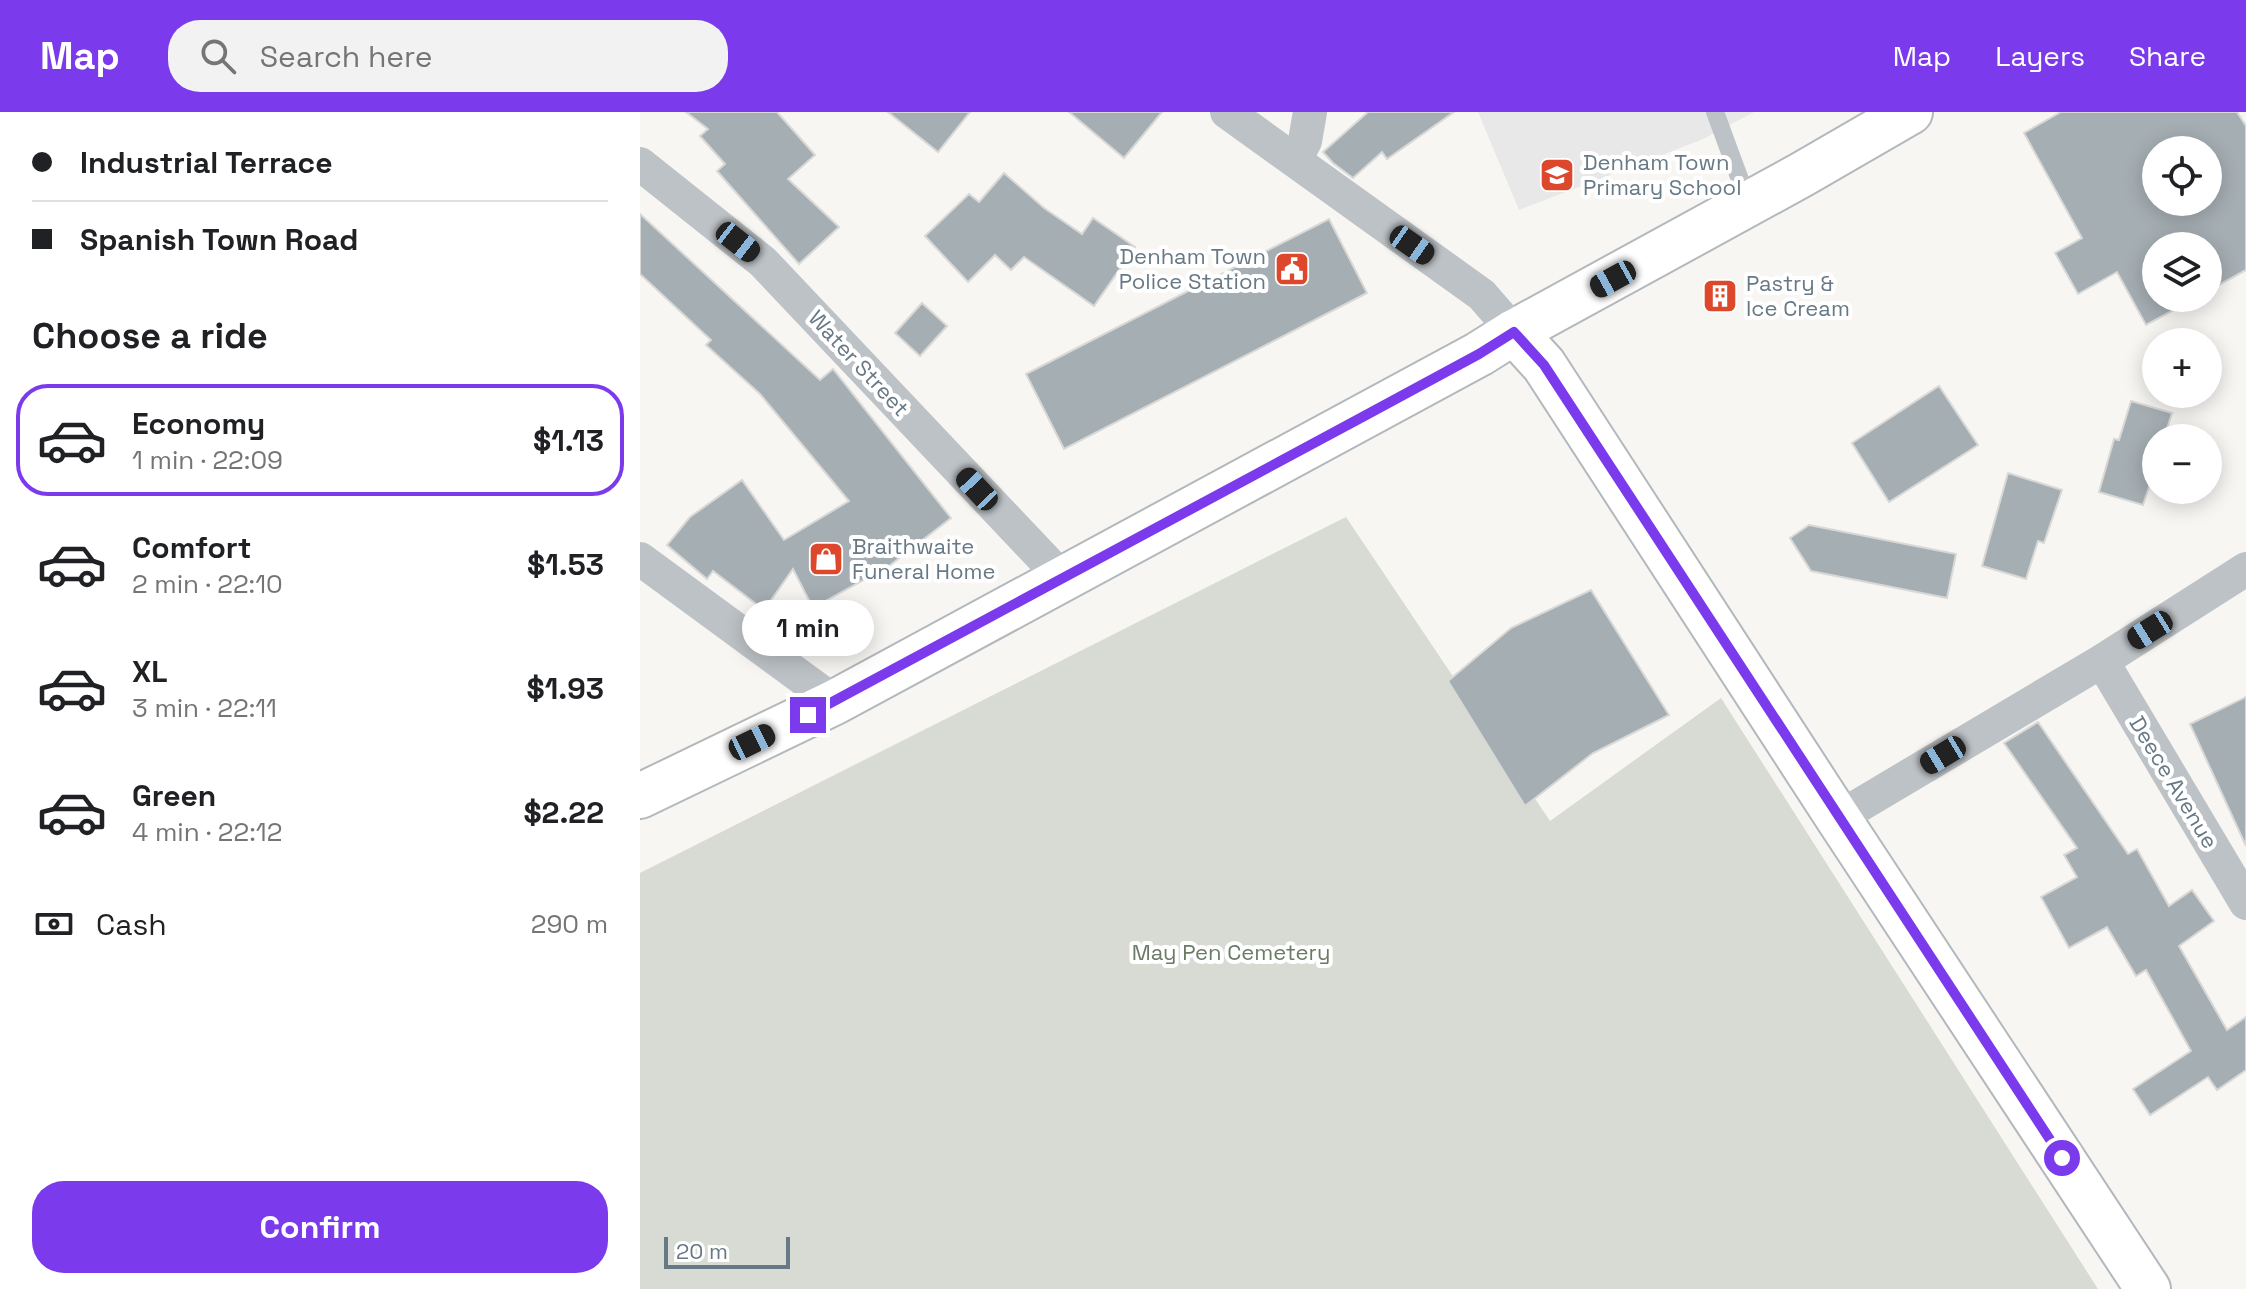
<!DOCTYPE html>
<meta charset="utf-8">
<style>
body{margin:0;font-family:"Space Grotesk",sans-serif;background:#f2f2f2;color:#202124;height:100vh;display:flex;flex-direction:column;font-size:30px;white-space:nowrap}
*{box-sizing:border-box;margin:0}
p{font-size:26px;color:#757577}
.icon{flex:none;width:44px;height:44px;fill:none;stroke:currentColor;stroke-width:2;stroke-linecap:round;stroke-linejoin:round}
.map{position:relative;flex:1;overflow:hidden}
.details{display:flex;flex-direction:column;background:#fff;width:640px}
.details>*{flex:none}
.top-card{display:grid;align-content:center;height:176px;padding:0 32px;background:#fff}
.fabs{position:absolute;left:1502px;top:24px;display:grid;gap:16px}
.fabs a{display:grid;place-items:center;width:80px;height:80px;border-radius:50%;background:#fff;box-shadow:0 4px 20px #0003;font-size:40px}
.scale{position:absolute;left:24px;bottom:20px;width:126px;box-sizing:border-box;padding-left:8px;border:4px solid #677984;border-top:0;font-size:22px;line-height:28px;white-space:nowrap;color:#677984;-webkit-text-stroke:6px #fff;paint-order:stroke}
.end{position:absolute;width:36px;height:36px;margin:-18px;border:10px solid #7c3aed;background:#fff;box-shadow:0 0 0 4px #fff}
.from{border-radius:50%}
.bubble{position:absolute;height:56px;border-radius:28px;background:#fff;box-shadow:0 4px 20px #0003;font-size:26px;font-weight:600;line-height:56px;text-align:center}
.car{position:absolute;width:24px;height:48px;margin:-24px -12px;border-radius:10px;box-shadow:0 0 6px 2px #0007;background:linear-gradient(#222 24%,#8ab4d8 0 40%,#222 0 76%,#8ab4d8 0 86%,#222 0)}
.top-card b{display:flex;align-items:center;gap:28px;height:76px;font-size:30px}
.top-card b+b{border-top:2px solid #e0e0e0}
.top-card i{width:20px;height:20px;background:#202124}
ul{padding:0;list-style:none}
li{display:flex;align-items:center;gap:24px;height:112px;margin:0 16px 12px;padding:0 16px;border:4px solid transparent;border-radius:32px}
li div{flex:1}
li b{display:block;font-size:30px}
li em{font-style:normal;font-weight:600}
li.selected{border-color:#7c3aed}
li>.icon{width:72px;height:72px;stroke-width:1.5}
h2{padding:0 32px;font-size:36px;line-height:96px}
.pay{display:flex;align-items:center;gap:20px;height:88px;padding:0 32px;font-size:30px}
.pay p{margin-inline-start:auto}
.action{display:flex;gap:16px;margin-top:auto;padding:16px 32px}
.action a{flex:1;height:92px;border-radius:32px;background:#7c3aed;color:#fff;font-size:32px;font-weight:600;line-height:92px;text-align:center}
header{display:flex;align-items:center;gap:48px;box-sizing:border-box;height:112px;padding:0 40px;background:#7c3aed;color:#fff}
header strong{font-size:38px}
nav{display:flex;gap:44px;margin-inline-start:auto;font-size:28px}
.search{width:560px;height:72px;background:#f2f2f2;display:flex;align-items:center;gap:20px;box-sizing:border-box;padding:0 28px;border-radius:32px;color:#757577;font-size:30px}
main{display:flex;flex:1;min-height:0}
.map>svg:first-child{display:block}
</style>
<header>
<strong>Map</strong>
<div class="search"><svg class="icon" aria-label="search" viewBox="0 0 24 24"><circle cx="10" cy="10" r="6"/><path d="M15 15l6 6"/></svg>Search here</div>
<nav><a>Map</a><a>Layers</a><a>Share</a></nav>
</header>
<main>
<section class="details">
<div class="top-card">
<b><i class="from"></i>Industrial Terrace</b>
<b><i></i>Spanish Town Road</b>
</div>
<h2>Choose a ride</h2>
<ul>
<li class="selected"><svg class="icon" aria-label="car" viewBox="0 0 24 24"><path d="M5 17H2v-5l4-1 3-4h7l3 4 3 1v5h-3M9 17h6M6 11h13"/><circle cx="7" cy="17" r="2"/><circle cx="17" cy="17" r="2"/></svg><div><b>Economy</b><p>1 min · 22:09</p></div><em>$1.13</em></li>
<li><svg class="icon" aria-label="car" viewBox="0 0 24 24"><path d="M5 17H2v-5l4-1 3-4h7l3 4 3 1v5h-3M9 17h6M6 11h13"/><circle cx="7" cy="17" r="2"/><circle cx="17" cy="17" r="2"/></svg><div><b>Comfort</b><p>2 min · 22:10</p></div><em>$1.53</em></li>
<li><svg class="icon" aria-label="car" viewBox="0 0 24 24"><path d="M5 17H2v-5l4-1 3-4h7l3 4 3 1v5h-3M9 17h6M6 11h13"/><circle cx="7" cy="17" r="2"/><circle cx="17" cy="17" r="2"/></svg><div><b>XL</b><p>3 min · 22:11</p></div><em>$1.93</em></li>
<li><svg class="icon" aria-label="car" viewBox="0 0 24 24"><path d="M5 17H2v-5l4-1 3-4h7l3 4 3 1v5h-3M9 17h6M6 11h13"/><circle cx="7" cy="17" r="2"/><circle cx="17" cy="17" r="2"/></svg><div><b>Green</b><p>4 min · 22:12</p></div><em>$2.22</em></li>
</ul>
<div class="pay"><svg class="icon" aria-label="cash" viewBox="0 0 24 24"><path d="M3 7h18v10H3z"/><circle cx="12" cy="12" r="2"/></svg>Cash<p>290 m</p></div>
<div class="action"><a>Confirm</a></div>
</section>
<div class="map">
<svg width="1606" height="1177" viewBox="0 0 1606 1177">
<rect width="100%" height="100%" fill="#f7f6f3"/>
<polygon fill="#e7e8e7" points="838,0 1114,0 1061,28 879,98"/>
<polygon fill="#d7dbd3" points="706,405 910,709 1081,586 1458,1177 0,1177 0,761"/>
<g fill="#a5aeb3" stroke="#d8d8d6" stroke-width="2" fill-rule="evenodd">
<polygon points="46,0 137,0 175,43 148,67 199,115 159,152 77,59 85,52 60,24 68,17"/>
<polygon points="248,0 330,0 298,40"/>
<polygon points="429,0 522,0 484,46"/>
<polygon points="728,0 814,0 747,47 742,40 713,66 693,51 683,40"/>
<path d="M1421 0H1597L1606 14V158L1568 179V134H1516V186H1556L1506 213 1477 160 1438 182 1415 141 1442 126 1384 21ZM1516 38H1568V90H1516Z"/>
<polygon points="364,61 404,96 442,122 453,106 495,135 454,194 384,145 371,158 355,143 328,170 285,124 329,82 339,90"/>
<polygon points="0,102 180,268 193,257 311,406 249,454 173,496 153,457 124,498 73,459 67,467 27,433 50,405 102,368 144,428 209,389 120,282 66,233 71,228 0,162"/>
<polygon points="689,107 727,181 424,337 386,262"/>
<polygon points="282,191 307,214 280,244 255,221"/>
<polygon points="1299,274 1338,333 1249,390 1212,331"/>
<polygon points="1491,289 1532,301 1524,326 1516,326 1516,354 1503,393 1459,380 1474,327 1479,328"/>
<polygon points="1368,361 1422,378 1404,431 1398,429 1386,467 1342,454"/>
<polygon points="1169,413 1316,442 1307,486 1171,459 1150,426"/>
<polygon points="951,478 1029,603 953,641 885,694 808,569 871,516"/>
<polygon points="1606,585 1606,734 1550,612"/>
<polygon points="1398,610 1488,742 1497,737 1529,794 1552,778 1574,809 1539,834 1587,918 1606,905 1606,958 1577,978 1568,965 1510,1003 1493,977 1551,939 1506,858 1496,864 1467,815 1429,836 1401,785 1437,765 1424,743 1437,736 1364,631"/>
</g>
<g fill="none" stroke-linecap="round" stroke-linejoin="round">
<g stroke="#b2b8bc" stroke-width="48">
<g id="secondary">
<polyline points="874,220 904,253 1198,706 1508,1177"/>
<polyline points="0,684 195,590 839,242 874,220 1161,63 1270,0"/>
</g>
</g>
<polyline stroke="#bdc2c6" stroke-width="18" points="1075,0 1109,92"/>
<g stroke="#bdc2c6" stroke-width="34">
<polyline points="587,0 842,183 874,220"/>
<polyline points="655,48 665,29 670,0"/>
<polyline points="0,52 123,150 423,467"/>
<polyline points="0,447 195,590"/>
<polyline points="1462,549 1606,791"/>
<polyline points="1198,706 1462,549 1606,457"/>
</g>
<use href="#secondary" stroke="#fff" stroke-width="44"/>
</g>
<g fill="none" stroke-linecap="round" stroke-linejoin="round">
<polyline stroke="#7c3aed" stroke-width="10" points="168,603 728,302 839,242 874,220 904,253 1422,1046"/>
</g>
<defs>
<g id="school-square" transform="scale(1.8)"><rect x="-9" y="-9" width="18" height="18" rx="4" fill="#dd482d" stroke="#fff"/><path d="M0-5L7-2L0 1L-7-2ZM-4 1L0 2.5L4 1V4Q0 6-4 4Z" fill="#fff"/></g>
<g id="civic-square" transform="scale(1.8)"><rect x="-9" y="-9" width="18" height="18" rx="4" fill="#dd482d" stroke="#fff"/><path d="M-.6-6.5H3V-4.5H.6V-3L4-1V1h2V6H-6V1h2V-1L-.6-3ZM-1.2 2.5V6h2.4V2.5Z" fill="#fff"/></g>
<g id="building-square" transform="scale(1.8)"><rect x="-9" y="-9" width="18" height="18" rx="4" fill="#dd482d" stroke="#fff"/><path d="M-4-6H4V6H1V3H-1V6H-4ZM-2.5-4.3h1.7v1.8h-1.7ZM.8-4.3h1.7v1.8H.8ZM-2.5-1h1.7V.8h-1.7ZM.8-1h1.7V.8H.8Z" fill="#fff"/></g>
<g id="shop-square" transform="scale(1.8)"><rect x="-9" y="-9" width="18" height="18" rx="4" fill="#dd482d" stroke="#fff"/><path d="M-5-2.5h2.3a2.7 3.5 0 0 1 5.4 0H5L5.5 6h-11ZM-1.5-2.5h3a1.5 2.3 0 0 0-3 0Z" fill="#fff"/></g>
</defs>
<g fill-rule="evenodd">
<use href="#school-square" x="917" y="63"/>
<use href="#civic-square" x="652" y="157"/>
<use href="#building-square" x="1080" y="184"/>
<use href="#shop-square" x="186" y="447"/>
</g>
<g text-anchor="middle" stroke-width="8" stroke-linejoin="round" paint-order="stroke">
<g font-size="22" fill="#677984" stroke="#fff" text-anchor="start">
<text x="943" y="58">Denham Town<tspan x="943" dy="25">Primary School</tspan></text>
<text x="626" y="152" text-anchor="end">Denham Town<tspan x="626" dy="25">Police Station</tspan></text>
<text x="1106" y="179">Pastry &amp;<tspan x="1106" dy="25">Ice Cream</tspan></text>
<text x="212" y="442">Braithwaite<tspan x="212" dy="25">Funeral Home</tspan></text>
</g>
<g font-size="22" fill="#677984" stroke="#fff">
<text transform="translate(219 251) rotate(47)" y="8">Water Street</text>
<text transform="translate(1534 670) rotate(59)" y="8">Deece Avenue</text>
</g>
<g font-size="22" fill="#6b7b65" stroke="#fff">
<text x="591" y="848">May Pen Cemetery</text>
</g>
</g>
</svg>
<div class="fabs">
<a><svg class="icon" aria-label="locate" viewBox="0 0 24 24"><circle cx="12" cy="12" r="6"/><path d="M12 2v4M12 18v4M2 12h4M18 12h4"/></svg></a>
<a><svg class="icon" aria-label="layers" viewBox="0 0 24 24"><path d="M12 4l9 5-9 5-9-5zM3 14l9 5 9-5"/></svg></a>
<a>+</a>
<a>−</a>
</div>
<div class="scale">20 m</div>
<i class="end from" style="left:1422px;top:1046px"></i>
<i class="end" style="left:168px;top:603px"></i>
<div class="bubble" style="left:102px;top:488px;width:132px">1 min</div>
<i class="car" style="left:98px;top:130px;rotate:128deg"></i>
<i class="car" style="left:772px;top:133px;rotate:125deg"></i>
<i class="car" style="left:973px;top:167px;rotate:241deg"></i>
<i class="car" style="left:337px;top:377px;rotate:317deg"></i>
<i class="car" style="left:1510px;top:518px;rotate:238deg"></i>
<i class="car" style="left:112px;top:630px;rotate:64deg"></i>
<i class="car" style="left:1303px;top:643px;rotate:239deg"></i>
</div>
</main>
